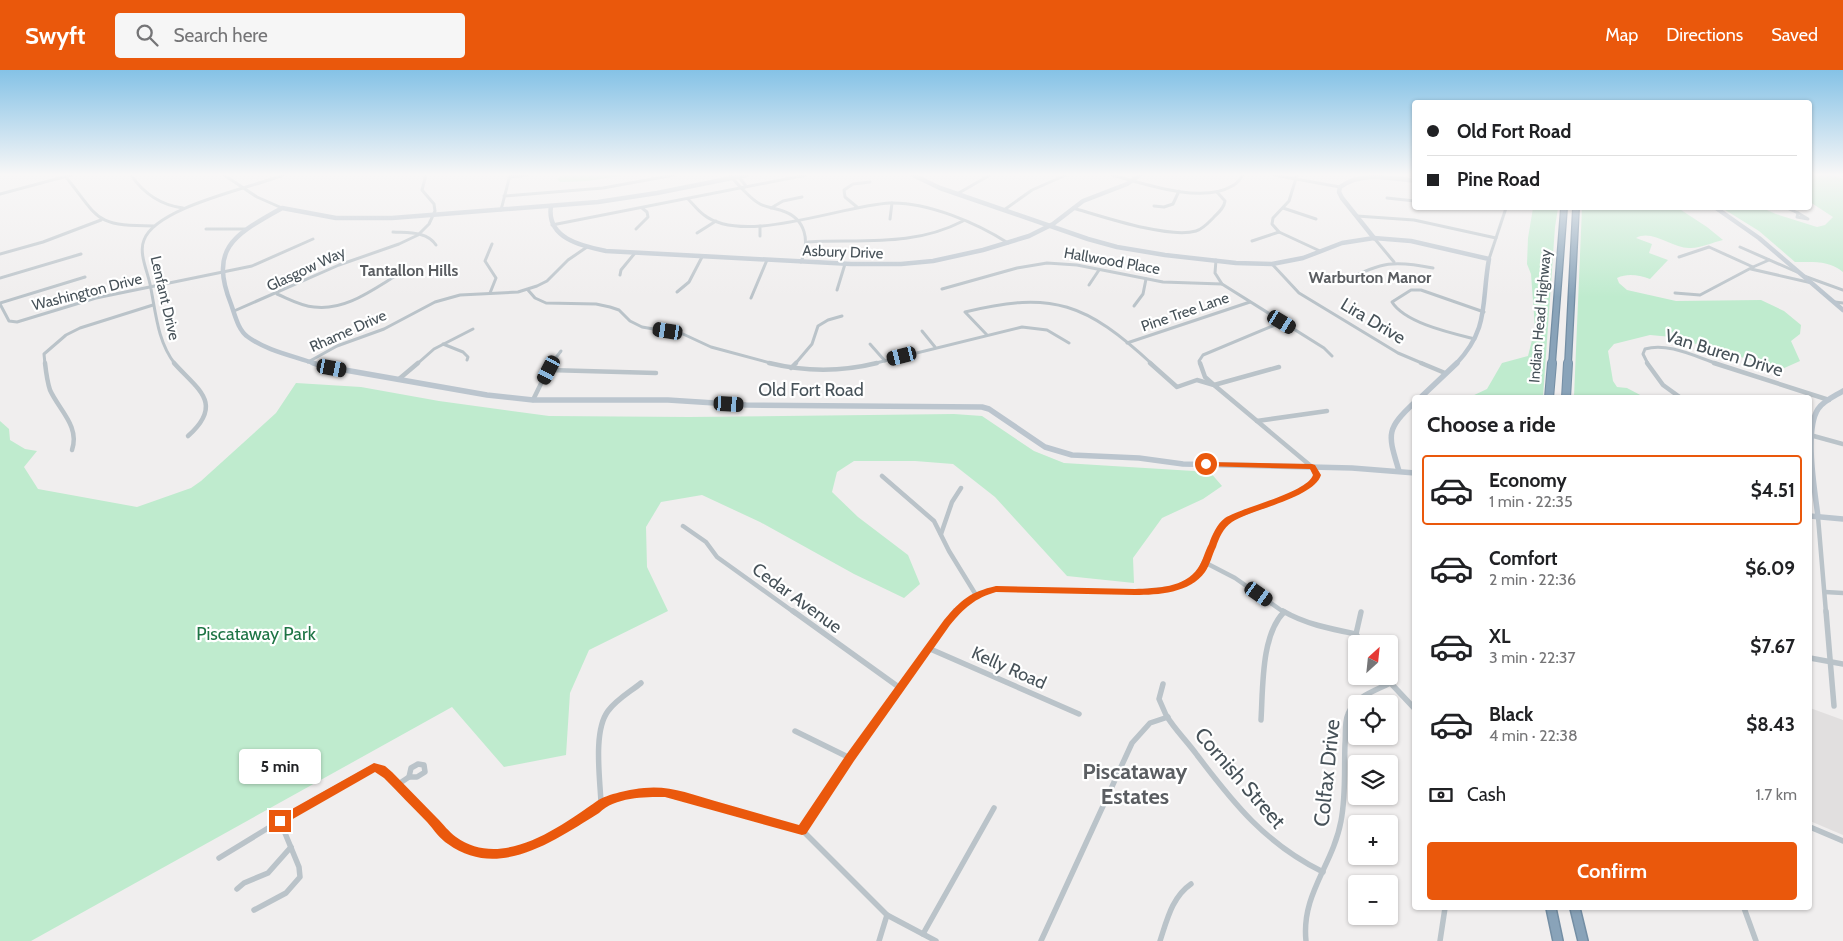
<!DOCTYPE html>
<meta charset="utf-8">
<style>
body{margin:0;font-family:Cabin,sans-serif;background:#f6f6f6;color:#202124;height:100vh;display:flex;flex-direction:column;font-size:19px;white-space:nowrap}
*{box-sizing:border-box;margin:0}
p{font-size:16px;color:#757577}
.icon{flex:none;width:28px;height:28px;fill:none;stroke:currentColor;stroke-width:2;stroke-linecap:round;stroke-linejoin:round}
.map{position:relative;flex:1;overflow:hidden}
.panel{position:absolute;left:1412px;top:325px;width:400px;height:515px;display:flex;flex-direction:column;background:#fff;border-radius:5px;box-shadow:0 1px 4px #0004}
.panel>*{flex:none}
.guide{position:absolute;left:1412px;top:30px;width:400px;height:110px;border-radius:5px;box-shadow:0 1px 4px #0004;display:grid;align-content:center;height:110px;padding:0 15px;background:#fff}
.needle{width:32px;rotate:27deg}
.fabs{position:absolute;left:1348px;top:565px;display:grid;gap:10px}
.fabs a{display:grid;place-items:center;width:50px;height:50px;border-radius:5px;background:#fff;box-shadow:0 1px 4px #0004;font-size:25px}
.end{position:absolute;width:22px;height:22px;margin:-11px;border:6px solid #ea580c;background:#fff;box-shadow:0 0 0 2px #fff}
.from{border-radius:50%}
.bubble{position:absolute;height:35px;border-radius:5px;background:#fff;box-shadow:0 1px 4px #0004;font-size:16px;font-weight:700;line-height:35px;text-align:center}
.car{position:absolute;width:15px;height:30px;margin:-15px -8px;border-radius:6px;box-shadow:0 0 4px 1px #0007;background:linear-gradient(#222 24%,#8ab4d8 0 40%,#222 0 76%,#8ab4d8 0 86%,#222 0)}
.guide b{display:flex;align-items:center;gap:18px;height:48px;font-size:19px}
.guide b+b{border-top:1px solid #e0e0e0}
.guide i{width:12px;height:12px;background:#202124}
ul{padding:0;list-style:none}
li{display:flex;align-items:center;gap:15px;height:70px;margin:0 10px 8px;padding:0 5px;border:2px solid transparent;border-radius:5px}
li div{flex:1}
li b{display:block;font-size:19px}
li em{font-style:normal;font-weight:700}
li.on{border-color:#ea580c}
li>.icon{width:45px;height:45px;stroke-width:1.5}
h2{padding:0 15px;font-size:22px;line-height:60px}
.pay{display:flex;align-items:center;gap:12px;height:55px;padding:0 15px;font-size:19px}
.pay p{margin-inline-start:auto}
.primary-button{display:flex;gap:10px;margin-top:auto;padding:10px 15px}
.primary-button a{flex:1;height:58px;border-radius:5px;background:#ea580c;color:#fff;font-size:20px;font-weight:700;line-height:58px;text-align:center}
header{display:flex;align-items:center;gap:30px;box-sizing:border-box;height:70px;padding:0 25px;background:#ea580c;color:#fff}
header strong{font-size:24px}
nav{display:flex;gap:28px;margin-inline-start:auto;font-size:18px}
.search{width:350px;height:45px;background:#f6f6f6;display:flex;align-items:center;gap:12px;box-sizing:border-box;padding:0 18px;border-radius:5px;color:#757577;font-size:19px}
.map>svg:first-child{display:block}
</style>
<header>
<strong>Swyft</strong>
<div class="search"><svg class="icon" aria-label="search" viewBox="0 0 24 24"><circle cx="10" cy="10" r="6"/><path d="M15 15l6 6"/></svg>Search here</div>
<nav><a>Map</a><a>Directions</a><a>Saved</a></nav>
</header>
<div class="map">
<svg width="1843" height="871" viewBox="0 0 1843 871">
<rect width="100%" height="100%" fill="#f0eeee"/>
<polygon fill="#e1dfdf" points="1810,638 1843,650 1843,765 1810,751"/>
<g fill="#bfebce">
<polygon points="562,105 626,105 588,111 560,112 557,109"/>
<path d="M1810 105H1833L1843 109V202C1829 190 1813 192 1795 192L1759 161 1722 138H1762L1776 144 1817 157 1825 155 1833 147 1810 132Z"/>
<polygon points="1533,138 1558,138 1555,157 1543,327 1470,327 1487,319 1502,293 1528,286 1535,258 1531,204 1527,194 1528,168"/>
<path d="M1582 138H1678L1707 157 1723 170C1713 172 1699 179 1689 178 1672 178 1652 159 1636 168L1652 174 1649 183 1668 190 1650 209C1638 205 1628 203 1617 208L1619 213 1627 220 1676 231 1761 230 1784 241 1801 255 1800 264 1791 271 1800 291 1782 299 1672 267 1650 265 1614 274 1608 281 1613 311 1617 317 1627 318 1644 327H1574Z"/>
<polygon points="296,313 361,317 439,331 549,346 689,347 954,344 982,346 1034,381 1064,393 1210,402 1222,416 1203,429 1162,448 1133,488 1134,513 1067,506 995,427 953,394 915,391 854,391 837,402 832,422 858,447 908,485 920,514 904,528 854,504 760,452 702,425 661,432 646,457 647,497 668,541 589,580 570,623 566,685 504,697 452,637 31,871 0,871 0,351 9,359 10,370 25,379 37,381 24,397 38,419 137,437 191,418 201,411 276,343"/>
</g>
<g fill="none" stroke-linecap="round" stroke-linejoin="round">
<g stroke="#748ea4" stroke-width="8">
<g id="highway-far2">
<polyline points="1552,294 1564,138"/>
<polyline points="1568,294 1576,138"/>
</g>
</g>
<g stroke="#748ea4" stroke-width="10">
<g id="highway-far1">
<polyline points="1549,328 1552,293"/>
<polyline points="1566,328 1568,293"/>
</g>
</g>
<g stroke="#748ea4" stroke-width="12">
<g id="highway">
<polyline points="1551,838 1558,871"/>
<polyline points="1575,838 1583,871"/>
</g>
</g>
<g stroke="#bac3c9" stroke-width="3">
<path d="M131 105C144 124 160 135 183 138"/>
<polyline points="224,105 257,127 282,138"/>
<path d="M730 105C736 113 752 130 760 134 767 138 776 138 783 141 806 149 810 171 801 192"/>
<path d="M1112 105C1144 114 1202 134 1232 116 1237 114 1240 109 1243 105"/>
<polyline points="1274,105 1340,117"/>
<polyline points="1297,105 1289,131 1273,148 1272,154 1279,162 1320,181"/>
<polyline points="738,106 746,116 743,118"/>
<path d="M66 107C100 150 95 156 154 156"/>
<polyline points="510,107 527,105"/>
<polyline points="0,124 71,105"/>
<polyline points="957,124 990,105"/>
<polyline points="504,126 603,118 674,105"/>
<polyline points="1387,128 1415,131"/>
<path d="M688 129C693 134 698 141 704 145 744 176 843 135 890 133 928 132 977 153 1008 173"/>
<polyline points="1154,136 1164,137 1173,134 1179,121"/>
<polyline points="857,137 845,127 844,120 853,114 870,112"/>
<polyline points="771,138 783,131 802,127"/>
<path d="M1073 138C1101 146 1168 169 1196 161 1203 159 1209 152 1214 147 1219 142 1224 138 1225 131L1217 122"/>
<polyline points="1283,138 1316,149"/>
<polyline points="1787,138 1798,143"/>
<polyline points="501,140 510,105"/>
<polyline points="1004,140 1032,120 1066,105"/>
<polygon points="1798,143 1808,149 1797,147"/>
<polyline points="1357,146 1414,150 1496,168"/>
<polyline points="890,149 892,133"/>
<polyline points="552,155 806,105"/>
<polyline points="760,156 760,166"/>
<polyline points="206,159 245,159"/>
<polyline points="636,159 648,147 647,142 642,138"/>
<path d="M393 162C408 163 427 161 436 175"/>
<polyline points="697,163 716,151"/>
<polyline points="1374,168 1394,192"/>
<polyline points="1252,171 1279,162"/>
<path d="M808 172C862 169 913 177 963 151"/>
<polyline points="1740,177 1797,202"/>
<polyline points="0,184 43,172 101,150"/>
<polyline points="1489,189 1506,138"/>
<polyline points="1216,190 1215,203 1222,214 1324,278 1332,286"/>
<polyline points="1272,194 1299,223 1398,283 1424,294"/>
<polyline points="1753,197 1769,190"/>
<polyline points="1751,199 1812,213"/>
<polyline points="620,205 621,200 635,183"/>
<polyline points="1804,206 1843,220"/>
<polyline points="0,208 81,184"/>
<path d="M1346 210C1382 192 1394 190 1433 198"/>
<polyline points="1089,215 1099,200"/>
<polyline points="942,219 1017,198 1047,193 1077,195 1163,212 1222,214"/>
<polyline points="528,220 535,228 546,233 596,234 610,237 619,240 630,251 642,257 683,264 711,277 774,294"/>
<polyline points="837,220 845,194"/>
<polyline points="677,222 689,212 702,187"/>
<polyline points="490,223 496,208 485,191 492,174"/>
<polyline points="1675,223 1700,225 1753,197 1709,177 1679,187"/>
<path d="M277 224C289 229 301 236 314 237 345 241 372 220 397 205"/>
<polyline points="751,228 767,190"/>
<polyline points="1835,232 1843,233"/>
<polyline points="0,233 85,207"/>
<polyline points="0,234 9,251 17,252 96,228 252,196 313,169"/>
<polyline points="1134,236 1143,224 1146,209"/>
<polyline points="234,241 339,195 399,174 418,165 429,154 435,141 434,134 422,120 426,105"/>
<polyline points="922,261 935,277"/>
<path d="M987 265 965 242C1053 220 1087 234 1152 294"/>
<path d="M1475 269C1451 263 1405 253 1392 232L1411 220H1421L1484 242"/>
<polyline points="1127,273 1250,232"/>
<polyline points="443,274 463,282 468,287 467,290"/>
<polyline points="870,274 885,291"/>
<polyline points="308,292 337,276 384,259 435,232 460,225 518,222 537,216 547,211 568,190 587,177"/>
<polyline points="45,294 44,284 66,265 80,258 153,235"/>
<path d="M175 294C158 272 156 245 151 219 149 204 138 184 144 170 156 137 251 118 283 105"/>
<polyline points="417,294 434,279 473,259"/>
<polyline points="551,294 561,281"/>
<polyline points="795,294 812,274 818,256 828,250 842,246"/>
<polyline points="872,294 1022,257 1047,260 1069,273"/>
<polyline points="1200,294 1199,291 1203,285 1282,252"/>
<path d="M1648 294 1643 284 1645 279C1668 272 1696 287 1718 294"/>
</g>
<g stroke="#bac3c9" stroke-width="4.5">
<path d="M45 293C46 302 47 311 50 320 59 340 80 356 72 380"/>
<path d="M174 293C197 319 225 333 188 366"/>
<path d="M769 293C806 302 841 302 877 293"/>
<polyline points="1200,293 1205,307 1214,315 1279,297"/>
<polyline points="1421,293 1445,303"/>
<polyline points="1647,293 1663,315 1681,328"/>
<polyline points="1714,293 1829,330"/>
<polyline points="791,298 796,293"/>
<polyline points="549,300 656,303"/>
<polyline points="399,309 418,293"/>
<polyline points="533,330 551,293"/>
<polyline points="1257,351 1327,341"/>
<polyline points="1810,365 1843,374"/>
<polyline points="882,406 934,451 949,481 976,525"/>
<polyline points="1818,447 1826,543"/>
<polyline points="683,456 706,472 717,487 795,543"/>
<polyline points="941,464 952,432 961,418"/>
<polyline points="1206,493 1235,508 1285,543"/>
<polyline points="1825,522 1843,523"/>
<polyline points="954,543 976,525 996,519 1135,522 1174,518 1193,509 1200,500 1219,461 1229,449 1292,425 1313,412 1317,405 1312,397 1214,315 1197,310 1177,317 1150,293"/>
</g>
<g stroke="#bac3c9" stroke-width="5.5">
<polyline points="793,541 900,618"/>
<path d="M1283 541C1305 554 1331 559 1356 564"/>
<polyline points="1826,541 1834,636"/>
<polyline points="1361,542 1356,564 1363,574"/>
<polyline points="928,578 1079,644"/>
<polyline points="1810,588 1843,594"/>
<polyline points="1384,606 1415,639"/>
<path d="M1163 614 1159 629 1166 645C1175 660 1187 671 1197 685 1234 734 1266 774 1323 802"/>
<path d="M1261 650C1263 618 1261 565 1284 542"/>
<polyline points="795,661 850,688"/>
<polygon points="418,694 424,695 425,702 417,707 409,707 411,698"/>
<polyline points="397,715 409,707"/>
<path d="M601 733C600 708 593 661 608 641 617 629 630 622 641 613"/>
<polyline points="1810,757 1843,771"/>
<path d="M219 788 314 730 374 697 382 699C447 764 468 817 566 757 589 743 607 727 633 724 643 722 654 721 663 722 678 723 693 730 707 734 739 742 770 751 802 760"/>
<polyline points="237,819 244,813 268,803 291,777"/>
<polyline points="1744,838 1756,871"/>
<polyline points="254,840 286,823 300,807 299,797 280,751"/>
<polyline points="923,864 994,738"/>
<polyline points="879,871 887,845"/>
<polyline points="936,871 887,845 802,760 850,688 955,541"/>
<polyline points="1041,871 1132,673 1150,653 1168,647"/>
<path d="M1160 871C1167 850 1172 827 1191 814"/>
<path d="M1306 871C1301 824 1333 795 1341 751 1346 726 1344 700 1345 674 1346 665 1344 653 1348 644 1355 626 1375 621 1390 613"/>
<polyline points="1440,871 1445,838"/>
</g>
<g stroke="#bbc5ce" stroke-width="4.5">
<path d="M913 105 940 118 1088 169 1117 177 1165 185 1236 193 1272 194 1303 188 1342 173 1374 168 1411 171 1489 189C1481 233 1490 258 1456 294"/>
<path d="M551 136C546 168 581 176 606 181L851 194H901L933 191 983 180 1029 166 1053 154 1083 131 1127 114 1140 105"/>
<polyline points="1716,138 1759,168 1843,240"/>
<path d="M1374 168 1342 128 1339 122 1340 117C1362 101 1390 108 1415 111"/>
<path d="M316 294C294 286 267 281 248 267 238 260 235 245 231 234 208 176 237 164 282 138L336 148H392L598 132 657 123 747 105"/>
</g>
<g stroke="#bbc5ce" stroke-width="5.5">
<polyline points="313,293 322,296 487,325 533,330 668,330 746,335 982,337 989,339 1045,377 1072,385 1139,388 1183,394 1352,398 1415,403"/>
<polyline points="1420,328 1457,293"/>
<path d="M1399 401C1388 364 1385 360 1415 332"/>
<polyline points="1810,446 1843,449"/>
<path d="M1818 447C1815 421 1804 361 1818 339 1823 331 1835 326 1843 321"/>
</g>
<use href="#highway-far2" stroke="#89a3b9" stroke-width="5.5"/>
<use href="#highway-far1" stroke="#89a3b9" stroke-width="8"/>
<use href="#highway" stroke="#89a3b9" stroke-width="9"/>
</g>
<linearGradient id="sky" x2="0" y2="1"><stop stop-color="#85c2e6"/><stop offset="0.46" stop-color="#f8f7f7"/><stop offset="1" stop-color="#f8f7f7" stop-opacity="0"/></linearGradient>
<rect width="1843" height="227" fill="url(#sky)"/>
<path fill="#ea580c" d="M1206 392 1312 394 1315 395 1321 405C1314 428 1252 439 1232 452 1223 458 1219 468 1216 477 1212 485 1210 495 1205 502 1190 523 1158 525 1135 525L996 522C975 528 964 538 950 555L854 691 806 764 802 765 665 727C644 727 615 727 599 743 555 770 499 811 448 774 440 769 434 760 427 752 413 738 399 723 384 708L375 702 284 754H276L275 751 276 748 374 693 385 696 392 702C407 717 422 733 437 748 443 754 449 762 456 767 502 800 560 757 597 731 607 724 632 719 644 718 668 715 692 724 715 731 743 739 771 747 799 755L846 685 944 550C961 530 970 522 996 516L1135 519C1156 518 1185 518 1198 498 1203 491 1205 481 1209 474 1212 465 1217 454 1225 448 1242 437 1307 423 1313 405L1310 399 1203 396V393Z"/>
<g text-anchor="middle" stroke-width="4.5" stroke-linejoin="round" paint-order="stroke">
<g font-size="15" fill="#475259" stroke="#fff">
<text transform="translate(843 182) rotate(2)" y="5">Asbury Drive</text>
<text transform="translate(1112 191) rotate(10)" y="5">Hallwood Place</text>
<text transform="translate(306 199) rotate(-25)" y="5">Glasgow Way</text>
<text transform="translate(87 222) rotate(-14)" y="5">Washington Drive</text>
<text transform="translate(165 228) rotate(77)" y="5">Lenfant Drive</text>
<text transform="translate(1185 242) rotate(-19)" y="5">Pine Tree Lane</text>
<text transform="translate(1540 246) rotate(-85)" y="5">Indian Head Highway</text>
<text transform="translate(348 261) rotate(-24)" y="5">Rhame Drive</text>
</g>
<g font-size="16" font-weight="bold" fill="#5b5e62" stroke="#fff">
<text x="409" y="206">Tantallon Hills</text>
<text x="1370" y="213">Warburton Manor</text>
</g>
<g font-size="18" fill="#475259" stroke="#fff">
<text transform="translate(1373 251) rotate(31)" y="6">Lira Drive</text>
<text transform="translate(1724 283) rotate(17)" y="6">Van Buren Drive</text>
<text x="811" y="326">Old Fort Road</text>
<text transform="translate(797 528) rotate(36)" y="6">Cedar Avenue</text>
<text transform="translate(1009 598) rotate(24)" y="6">Kelly Road</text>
</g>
<g font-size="18" fill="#1e7445" stroke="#fff">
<text x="256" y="570">Piscataway Park</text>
</g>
<g font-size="21" fill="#475259" stroke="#fff">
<text transform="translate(1327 703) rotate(-84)" y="7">Colfax Drive</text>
<text transform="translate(1240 708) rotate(49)" y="7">Cornish Street</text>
</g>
<g font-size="22" font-weight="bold" fill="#5b5e62" stroke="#fff">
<text x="1135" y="709">Piscataway<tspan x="1135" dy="25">Estates</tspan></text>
</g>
</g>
</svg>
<div class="fabs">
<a><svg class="needle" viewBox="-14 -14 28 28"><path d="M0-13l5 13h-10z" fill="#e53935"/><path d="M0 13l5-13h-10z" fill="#757577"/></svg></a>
<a><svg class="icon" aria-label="locate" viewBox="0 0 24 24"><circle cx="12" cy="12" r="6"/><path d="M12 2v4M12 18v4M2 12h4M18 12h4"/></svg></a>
<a><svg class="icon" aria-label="layers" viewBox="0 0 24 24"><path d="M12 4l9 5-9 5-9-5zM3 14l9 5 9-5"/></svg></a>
<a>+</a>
<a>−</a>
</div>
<i class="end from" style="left:1206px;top:394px"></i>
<i class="end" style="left:280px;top:751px"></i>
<div class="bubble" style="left:239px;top:679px;width:82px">5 min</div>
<i class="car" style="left:1282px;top:252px;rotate:121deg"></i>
<i class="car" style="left:668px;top:261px;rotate:279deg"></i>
<i class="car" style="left:902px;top:286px;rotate:256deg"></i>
<i class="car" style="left:332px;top:298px;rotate:101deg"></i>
<i class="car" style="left:549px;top:300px;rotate:208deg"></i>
<i class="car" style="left:729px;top:334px;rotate:93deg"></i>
<i class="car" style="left:1259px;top:524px;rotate:125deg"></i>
<div class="guide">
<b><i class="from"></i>Old Fort Road</b>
<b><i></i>Pine Road</b>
</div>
<section class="panel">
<h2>Choose a ride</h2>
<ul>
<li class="on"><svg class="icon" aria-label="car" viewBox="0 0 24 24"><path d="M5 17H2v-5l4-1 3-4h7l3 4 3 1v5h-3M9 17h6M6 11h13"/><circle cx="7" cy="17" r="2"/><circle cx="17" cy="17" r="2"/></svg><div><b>Economy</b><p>1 min · 22:35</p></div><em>$4.51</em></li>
<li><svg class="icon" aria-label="car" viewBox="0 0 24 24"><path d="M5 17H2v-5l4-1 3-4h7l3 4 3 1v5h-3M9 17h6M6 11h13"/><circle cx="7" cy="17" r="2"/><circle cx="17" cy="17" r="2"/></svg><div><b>Comfort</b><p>2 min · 22:36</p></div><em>$6.09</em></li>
<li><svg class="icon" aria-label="car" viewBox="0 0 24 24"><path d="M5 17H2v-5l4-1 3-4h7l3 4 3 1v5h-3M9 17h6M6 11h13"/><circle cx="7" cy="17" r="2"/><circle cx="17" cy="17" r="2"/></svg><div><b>XL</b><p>3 min · 22:37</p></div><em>$7.67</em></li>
<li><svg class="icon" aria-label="car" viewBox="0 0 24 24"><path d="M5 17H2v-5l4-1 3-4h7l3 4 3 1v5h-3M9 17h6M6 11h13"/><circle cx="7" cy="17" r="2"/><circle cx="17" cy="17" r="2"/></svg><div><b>Black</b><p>4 min · 22:38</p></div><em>$8.43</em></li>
</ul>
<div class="pay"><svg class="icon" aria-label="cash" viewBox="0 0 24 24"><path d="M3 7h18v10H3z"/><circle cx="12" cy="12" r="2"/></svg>Cash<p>1.7 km</p></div>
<div class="primary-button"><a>Confirm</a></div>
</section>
</div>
